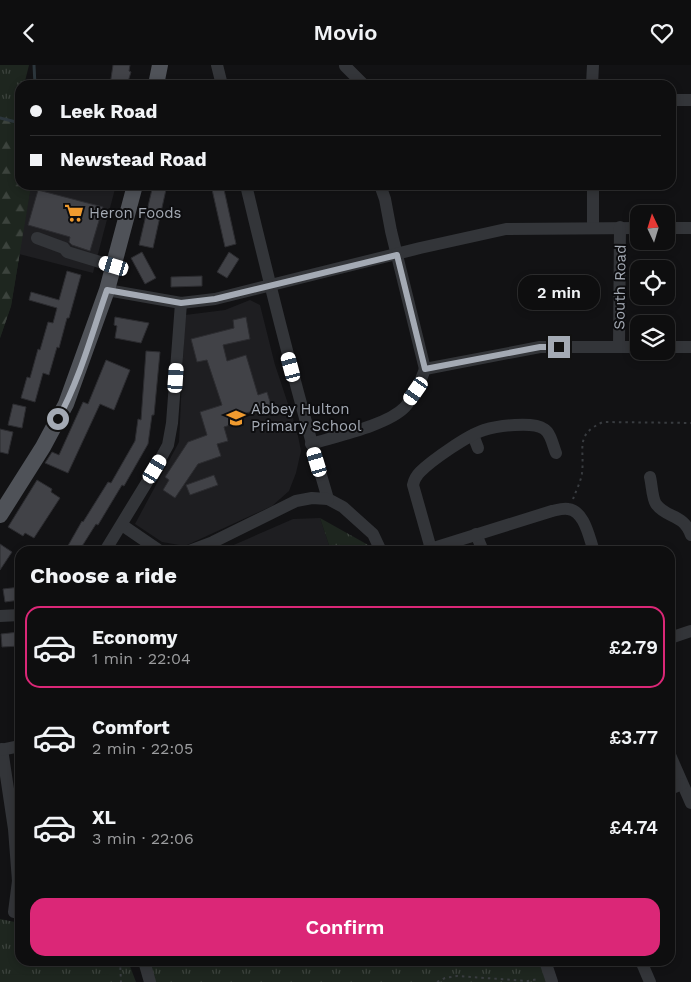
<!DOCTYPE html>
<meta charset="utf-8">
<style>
body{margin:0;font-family:"Work Sans",sans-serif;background:#1c1c1d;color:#f1f3f6;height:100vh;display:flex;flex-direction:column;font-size:19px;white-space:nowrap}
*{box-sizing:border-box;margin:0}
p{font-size:16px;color:#9b9c9e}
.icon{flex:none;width:28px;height:28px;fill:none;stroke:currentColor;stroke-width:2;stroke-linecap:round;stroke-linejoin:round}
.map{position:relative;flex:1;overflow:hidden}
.sheet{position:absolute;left:15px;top:481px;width:660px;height:420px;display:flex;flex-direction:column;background:#0e0e0f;border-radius:15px;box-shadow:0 2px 8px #0003,0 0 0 1px #2e2e2f}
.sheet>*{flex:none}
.top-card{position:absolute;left:15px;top:15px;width:661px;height:110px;border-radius:15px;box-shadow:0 2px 8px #0003,0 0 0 1px #2e2e2f;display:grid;align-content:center;height:110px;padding:0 15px;background:#0e0e0f}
.needle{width:32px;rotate:356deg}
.fabs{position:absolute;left:630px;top:140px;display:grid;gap:10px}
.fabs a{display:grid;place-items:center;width:45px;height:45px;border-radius:10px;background:#0e0e0f;box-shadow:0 2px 8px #0003,0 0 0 1px #2e2e2f;font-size:25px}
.end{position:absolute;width:22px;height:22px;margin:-11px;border:6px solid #a4aab4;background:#111;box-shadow:0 0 0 2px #111}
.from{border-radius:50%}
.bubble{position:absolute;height:35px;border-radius:15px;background:#0e0e0f;box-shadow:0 2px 8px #0003,0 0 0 1px #2e2e2f;font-size:16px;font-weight:600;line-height:35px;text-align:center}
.car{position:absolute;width:15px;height:30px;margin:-15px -8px;border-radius:6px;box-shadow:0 0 4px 1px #0007;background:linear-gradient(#fff 24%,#345 0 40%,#fff 0 76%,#345 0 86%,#fff 0)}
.top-card b{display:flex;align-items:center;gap:18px;height:48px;font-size:19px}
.top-card b+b{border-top:1px solid #2e2e2f}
.top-card i{width:12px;height:12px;background:#f1f3f6}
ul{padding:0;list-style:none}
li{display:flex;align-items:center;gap:15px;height:82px;margin:0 10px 8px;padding:0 5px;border:2px solid transparent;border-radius:15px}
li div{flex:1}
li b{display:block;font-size:19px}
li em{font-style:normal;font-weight:600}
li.current{border-color:#db2777}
li>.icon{width:45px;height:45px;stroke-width:1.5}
h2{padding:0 15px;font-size:22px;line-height:60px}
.button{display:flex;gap:10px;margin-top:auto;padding:10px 15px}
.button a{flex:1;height:58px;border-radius:15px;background:#db2777;color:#fff;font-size:20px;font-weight:600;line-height:58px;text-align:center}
header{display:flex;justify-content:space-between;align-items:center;height:65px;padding:0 15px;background:#0e0e0f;font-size:22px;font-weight:600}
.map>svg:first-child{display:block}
</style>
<header><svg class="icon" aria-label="back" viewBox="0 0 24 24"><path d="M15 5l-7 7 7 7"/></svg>Movio<svg class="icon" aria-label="heart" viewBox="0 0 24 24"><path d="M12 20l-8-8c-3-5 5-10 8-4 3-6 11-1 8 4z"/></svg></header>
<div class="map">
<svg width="691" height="917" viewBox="0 0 691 917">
<defs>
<pattern id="grass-tufts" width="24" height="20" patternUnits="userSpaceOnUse" patternTransform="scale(1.25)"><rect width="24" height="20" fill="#1e261f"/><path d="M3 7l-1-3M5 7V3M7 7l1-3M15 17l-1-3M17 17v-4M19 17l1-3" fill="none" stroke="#3c433d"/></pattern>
<pattern id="forest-firs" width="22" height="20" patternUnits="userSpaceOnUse" patternTransform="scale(1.25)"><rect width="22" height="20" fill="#1e261f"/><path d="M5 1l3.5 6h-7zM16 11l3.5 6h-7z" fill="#3c433d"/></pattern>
</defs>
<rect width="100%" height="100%" fill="#121214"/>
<g fill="#1e1e21">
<polygon points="31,120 116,120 93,208 19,189"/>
<polygon points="250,235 260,240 275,300 297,366 301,386 296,408 289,426 272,441 185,481 162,477 135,459 179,377 185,250 225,245"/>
<polygon points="320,453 331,486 220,486 293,454"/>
</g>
<g fill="url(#grass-tufts)">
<polygon points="0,0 29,0 24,20 20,20 20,34 17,42 20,43 20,120 31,120 11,241 0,273"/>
<polygon points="320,453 370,481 372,486 331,486"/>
<polygon points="0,854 20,858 20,896 128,896 136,917 0,917"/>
<polygon points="150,896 541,896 549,917 154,917"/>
</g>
<polygon fill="url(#forest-firs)" points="17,42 20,43 20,120 31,120 11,241 0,273 0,43"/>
<polygon fill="#1e261f" points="109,909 109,917 0,917 0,910"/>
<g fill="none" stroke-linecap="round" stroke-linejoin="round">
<g stroke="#2c363c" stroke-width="3">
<polyline points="34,0 35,20"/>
<polyline points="0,53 20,58"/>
</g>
</g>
<g fill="#414247" stroke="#2c2c30">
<polygon points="113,0 130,0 129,6 131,7 127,20 110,20"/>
<polygon points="153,120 167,120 153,183 139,180"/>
<polygon points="211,120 223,120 236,179 225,182"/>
<polygon points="38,125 103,142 90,186 72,180 69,177 70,172 28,160"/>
<polygon points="142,187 156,213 145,219 131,193"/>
<polygon points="229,187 239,194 227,213 217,207"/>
<polygon points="67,206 81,210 69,253 67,253 59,283 57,282 49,310 43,308 35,337 21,333 27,312 30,313 38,284 40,285 48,257 53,258 57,243 29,235 31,227 59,235"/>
<polygon points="202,211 202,221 171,222 171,212"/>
<polygon points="115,252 149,258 141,278 115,273 117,261 114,260"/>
<polygon points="246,252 250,274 223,280 227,296 246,290 258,330 267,327 271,340 231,353 233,359 224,362 228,376 217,379 221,391 198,399 175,433 163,425 169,415 165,412 188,377 207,370 200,347 222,340 207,295 197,297 191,274 234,263 233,255"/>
<polygon points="146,286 160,287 154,350 152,350 148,379 124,421 122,420 98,460 96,459 79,486 65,486 82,456 83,457 108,417 111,418 135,376 138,354 141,355"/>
<polygon points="106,295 130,305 114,345 100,339 68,408 45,398 52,387 59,390 83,337 88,339"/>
<polygon points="13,339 26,342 22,363 8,360"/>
<polygon points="0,364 13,367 8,389 0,387"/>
<polygon points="214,410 218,420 190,430 186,420"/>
<polygon points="37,415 52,424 51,427 60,433 34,473 25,468 23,471 8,462"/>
<polygon points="0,479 12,487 0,505"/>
<polygon points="20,522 20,535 5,537 3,524"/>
<polygon points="19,567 20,581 2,582 1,569"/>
</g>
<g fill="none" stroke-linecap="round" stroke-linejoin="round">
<g stroke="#393c40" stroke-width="2" stroke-dasharray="2.5 4" stroke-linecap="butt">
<path d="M573 434C576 426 581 416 582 408 585 383 574 370 603 357L691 358"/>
<polyline points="120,896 121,917"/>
<polyline points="437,917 445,913 457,911 528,916 538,914"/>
</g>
<g stroke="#333539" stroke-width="12">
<polyline points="217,0 222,20"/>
<polyline points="345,1 364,20"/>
<polyline points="592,20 593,0"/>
<polyline points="671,35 691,35"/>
<path d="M246 120C271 225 297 330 328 434L343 442 373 469 381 486"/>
<polyline points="380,120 385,134 391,166 425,304"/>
<polyline points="593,162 593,120"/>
<polyline points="666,163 691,163"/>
<polyline points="37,173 64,183 67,187 113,201"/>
<polyline points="107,225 181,238 215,234 420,183 506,164 639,163"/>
<polyline points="619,282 620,162"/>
<polyline points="666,282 691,282"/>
<polyline points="473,370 478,383"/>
<path d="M311 379C337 371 388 360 405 342 415 331 420 317 425 304L540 282H639"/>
<path d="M650 412C652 420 652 433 656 439 667 454 683 448 691 470"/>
<polyline points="122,460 160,486"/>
<polyline points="476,469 483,486"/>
<path d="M431 484 413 420C414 415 416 411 420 407 432 395 468 370 484 365 497 361 533 356 544 364 551 368 553 381 556 388"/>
<polyline points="105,486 155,404 168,380 172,358 181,238"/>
<polyline points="189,486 213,477 296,436 312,433 328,434"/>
<path d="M424 486 552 446C557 445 563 443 568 444 585 446 589 473 594 486"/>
<polyline points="0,551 20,550"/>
<polyline points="670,573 691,566"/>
<polyline points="2,684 14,764 18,816 14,847"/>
<polyline points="0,685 20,681"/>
<polyline points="670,690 691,738"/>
<polyline points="670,724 682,719"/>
<polyline points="144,896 150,917"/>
<polyline points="545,896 552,917"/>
<polyline points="641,896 650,917"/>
</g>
<g stroke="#4f5258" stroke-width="16">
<polyline points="156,20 160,0"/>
<polyline points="0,450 43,382 66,339 107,225 135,120"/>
</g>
</g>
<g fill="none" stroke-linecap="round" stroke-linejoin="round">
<path stroke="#a4aab4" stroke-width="6" d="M58 354C80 314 92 268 107 225L181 238 215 234 397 190 425 304 540 282H559"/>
</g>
<defs>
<g id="supermarket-bare" transform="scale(1.5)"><path d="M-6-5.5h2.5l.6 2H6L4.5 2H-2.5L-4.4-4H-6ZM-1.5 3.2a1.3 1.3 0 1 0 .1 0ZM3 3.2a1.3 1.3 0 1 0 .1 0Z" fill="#ef9a2f" stroke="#0d0d0f" stroke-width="2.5" paint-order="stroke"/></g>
<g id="school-bare" transform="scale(1.5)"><path d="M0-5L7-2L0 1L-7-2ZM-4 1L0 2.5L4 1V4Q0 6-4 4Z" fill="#ef9a2f" stroke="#0d0d0f" stroke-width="2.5" paint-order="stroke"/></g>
</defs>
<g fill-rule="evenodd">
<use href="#supermarket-bare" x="74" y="148"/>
<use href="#school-bare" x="236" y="353"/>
</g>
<g text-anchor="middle" stroke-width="4" stroke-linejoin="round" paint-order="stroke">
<g font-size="15" fill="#a4aab4" stroke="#0d0d0f" text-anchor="start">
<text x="89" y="153">Heron Foods</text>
<text x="251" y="349">Abbey Hulton<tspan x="251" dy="17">Primary School</tspan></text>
</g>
<g font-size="15" fill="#a4aab4" stroke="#0d0d0f">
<text transform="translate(620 222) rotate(-89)" y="5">South Road</text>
</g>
</g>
</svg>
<div class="fabs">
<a><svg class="needle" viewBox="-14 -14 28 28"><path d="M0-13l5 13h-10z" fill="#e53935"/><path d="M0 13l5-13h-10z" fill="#9b9c9e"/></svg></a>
<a><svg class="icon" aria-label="locate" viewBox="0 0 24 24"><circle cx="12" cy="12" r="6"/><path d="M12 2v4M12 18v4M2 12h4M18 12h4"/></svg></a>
<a><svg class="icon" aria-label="layers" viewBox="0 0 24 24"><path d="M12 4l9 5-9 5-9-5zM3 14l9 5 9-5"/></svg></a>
</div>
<i class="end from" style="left:58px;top:354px"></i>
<i class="end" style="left:559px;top:282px"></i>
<div class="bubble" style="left:518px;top:210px;width:82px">2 min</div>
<i class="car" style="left:114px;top:201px;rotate:287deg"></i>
<i class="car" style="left:291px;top:302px;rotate:345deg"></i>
<i class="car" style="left:176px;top:313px;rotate:4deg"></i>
<i class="car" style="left:416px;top:326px;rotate:215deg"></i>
<i class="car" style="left:317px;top:397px;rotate:343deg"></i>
<i class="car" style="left:155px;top:404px;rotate:31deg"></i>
<div class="top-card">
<b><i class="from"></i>Leek Road</b>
<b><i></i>Newstead Road</b>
</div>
<section class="sheet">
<h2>Choose a ride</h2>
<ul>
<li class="current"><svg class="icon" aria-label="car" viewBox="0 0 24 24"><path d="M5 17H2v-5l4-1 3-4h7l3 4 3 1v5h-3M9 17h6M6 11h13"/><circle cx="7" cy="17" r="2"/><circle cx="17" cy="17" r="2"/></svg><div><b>Economy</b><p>1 min · 22:04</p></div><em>£2.79</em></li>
<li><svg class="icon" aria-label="car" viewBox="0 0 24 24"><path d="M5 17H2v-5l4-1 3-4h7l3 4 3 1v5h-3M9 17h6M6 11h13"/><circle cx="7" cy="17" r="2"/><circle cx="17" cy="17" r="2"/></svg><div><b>Comfort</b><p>2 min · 22:05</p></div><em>£3.77</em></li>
<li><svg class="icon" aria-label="car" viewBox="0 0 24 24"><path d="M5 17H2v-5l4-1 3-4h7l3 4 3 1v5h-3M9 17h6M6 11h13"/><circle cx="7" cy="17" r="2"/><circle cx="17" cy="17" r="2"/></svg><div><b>XL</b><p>3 min · 22:06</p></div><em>£4.74</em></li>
</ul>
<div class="button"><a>Confirm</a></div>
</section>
</div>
